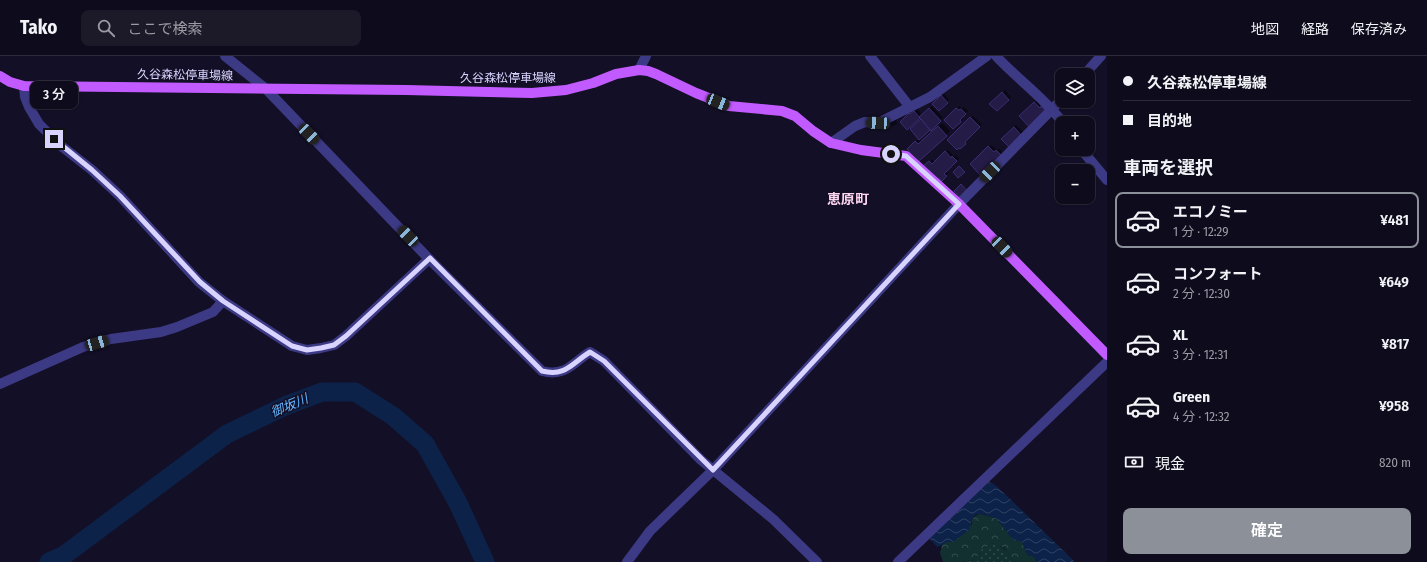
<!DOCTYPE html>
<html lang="ja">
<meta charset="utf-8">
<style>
body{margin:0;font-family:"Fira Sans Condensed","Noto Sans JP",sans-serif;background:#1c1929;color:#f1f3f6;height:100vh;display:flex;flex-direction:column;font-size:15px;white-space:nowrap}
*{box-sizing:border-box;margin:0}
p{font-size:13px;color:#9b9ba3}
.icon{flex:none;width:22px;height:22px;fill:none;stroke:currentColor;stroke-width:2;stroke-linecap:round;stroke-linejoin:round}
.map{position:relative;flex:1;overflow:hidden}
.drawer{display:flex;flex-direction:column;background:#0e0b1c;width:320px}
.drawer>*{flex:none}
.banner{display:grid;align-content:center;height:88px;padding:0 16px;background:#0e0b1c}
.controls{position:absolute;left:1055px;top:12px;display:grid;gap:8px}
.controls a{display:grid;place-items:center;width:40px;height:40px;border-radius:8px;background:#0e0b1c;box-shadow:0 1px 3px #0004,0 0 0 1px #2e2b3b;font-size:20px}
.end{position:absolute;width:18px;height:18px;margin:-9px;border:5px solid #d9d4ff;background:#111;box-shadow:0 0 0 2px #111}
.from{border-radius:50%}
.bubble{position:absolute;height:28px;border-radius:8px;background:#0e0b1c;box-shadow:0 1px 3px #0004,0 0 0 1px #2e2b3b;font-size:13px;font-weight:600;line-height:28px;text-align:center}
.car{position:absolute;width:12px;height:24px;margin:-12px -6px;border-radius:5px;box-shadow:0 0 3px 1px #0007;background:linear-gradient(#222 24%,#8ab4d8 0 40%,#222 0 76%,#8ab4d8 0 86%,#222 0)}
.banner b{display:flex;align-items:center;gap:14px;height:38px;font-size:15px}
.banner b+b{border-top:1px solid #2e2b3b}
.banner i{width:10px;height:10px;background:#f1f3f6}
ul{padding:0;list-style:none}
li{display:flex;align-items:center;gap:12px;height:56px;margin:0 8px 6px;padding:0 8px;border:2px solid transparent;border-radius:8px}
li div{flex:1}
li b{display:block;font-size:15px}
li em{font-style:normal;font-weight:600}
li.on{border-color:#8c9099}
li>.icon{width:36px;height:36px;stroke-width:1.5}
h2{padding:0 16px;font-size:18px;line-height:48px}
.pay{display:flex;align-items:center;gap:10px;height:44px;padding:0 16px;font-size:15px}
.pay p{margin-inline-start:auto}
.button{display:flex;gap:8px;margin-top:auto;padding:8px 16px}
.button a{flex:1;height:46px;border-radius:8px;background:#8c9099;color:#fff;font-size:16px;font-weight:600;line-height:46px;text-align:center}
header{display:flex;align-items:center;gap:24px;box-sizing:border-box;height:56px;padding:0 20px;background:#0e0b1c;border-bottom:1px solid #2e2b3b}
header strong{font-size:19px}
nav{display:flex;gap:22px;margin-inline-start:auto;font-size:14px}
.search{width:280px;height:36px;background:#1c1929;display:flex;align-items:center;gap:10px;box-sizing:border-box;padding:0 14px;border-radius:8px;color:#9b9ba3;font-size:15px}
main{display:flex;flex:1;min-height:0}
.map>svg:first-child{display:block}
</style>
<header>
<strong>Tako</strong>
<div class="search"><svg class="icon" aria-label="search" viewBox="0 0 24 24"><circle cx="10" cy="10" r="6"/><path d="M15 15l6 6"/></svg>ここで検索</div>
<nav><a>地図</a><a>経路</a><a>保存済み</a></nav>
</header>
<main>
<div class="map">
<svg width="1107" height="506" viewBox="0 0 1107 506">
<defs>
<pattern id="grass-dots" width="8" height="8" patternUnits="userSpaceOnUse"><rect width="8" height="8" fill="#12302f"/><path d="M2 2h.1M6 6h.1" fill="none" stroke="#344d4e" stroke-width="1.8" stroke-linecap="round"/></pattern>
<pattern id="forest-crowns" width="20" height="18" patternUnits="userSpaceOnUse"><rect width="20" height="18" fill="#12302f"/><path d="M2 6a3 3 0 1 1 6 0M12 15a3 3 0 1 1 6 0" fill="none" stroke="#344d4e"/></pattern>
<pattern id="water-waves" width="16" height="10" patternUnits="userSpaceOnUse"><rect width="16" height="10" fill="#0c2248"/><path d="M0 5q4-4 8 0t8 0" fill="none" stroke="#2f4163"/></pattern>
</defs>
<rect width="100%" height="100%" fill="#130f26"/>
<path fill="url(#grass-dots)" d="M991 487C1003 489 1008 497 1014 506H961L973 504 979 499 980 494Z"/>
<path fill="url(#forest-crowns)" d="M980 458 996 462 1012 482 1015 485H1021C1025 490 1024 494 1028 499L1034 501 1037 506H1014L1004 492 992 487 981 494 979 499 973 504 961 506H943L940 497 942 489 972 468C972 462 974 460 980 458Z"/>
<path fill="url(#water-waves)" d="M989 426 994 428 1005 438 1075 506H1037L1034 501 1028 499C1024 494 1025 490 1021 485H1015L1012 482 996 462 980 458 975 459 972 464 969 474 953 486H947L942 489 937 491 929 482Z"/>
<g fill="#0007">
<polygon points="1005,34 1011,41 997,54 991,48"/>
<polygon points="944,38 949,44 939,54 933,48"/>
<polygon points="1037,44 1049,53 1020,60"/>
<polygon points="932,50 943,62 919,82 922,85 942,67 950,75 919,104 908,93 919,83 911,73 922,63 920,61 908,73 901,66 912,56 912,57 917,53 922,59"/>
<polygon points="959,50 962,53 964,51 968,55 962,61 963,63 953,72 946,64"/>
<polygon points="973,60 982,68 966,83 967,85 965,87 948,84"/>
<polygon points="896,64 897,68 892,70 891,67"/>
<polygon points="1016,69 1024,77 1010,91 1002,83"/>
<polygon points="991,89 997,94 999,93 1003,97 981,118 971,108"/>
<polygon points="948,94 954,100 955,99 959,102 946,115 948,117 942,124 925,110 932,104 935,106"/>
</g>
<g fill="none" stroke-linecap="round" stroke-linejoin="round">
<polyline stroke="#0c2248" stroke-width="19" points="49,506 63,500 227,378 285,350 322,336 355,336 393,360 425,388 458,447 485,506"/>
</g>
<g fill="#241b47" stroke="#3b2d73">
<polygon points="1002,36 1009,44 997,55 989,48"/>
<polygon points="941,39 948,47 939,55 932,48"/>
<polygon points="1034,46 1040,52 1041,50 1047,56 1030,72 1019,60"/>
<polygon points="929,52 941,65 931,75 919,61"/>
<polygon points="956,52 959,54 961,53 966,58 960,64 961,66 953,73 944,64"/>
<polygon points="914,55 920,62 907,74 900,66 909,57 910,58"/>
<polygon points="970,61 980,71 965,86 966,88 960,93 959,92 957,94 947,84"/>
<polygon points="921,63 930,74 919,84 910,73"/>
<polygon points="938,70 947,80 918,106 907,93 915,85 918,88"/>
<polygon points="1014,71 1022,80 1010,92 1001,83"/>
<polygon points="988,90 994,96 996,94 1002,100 981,120 970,108"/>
<polygon points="945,95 951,102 952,100 957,105 944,118 947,120 942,125 938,122 936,124 923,110 929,105 932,108"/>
<polygon points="959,110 965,116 958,122 953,116"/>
<polygon points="961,128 968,136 961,143 954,135"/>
</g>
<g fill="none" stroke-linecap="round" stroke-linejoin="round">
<g stroke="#3d3a85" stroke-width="10">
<path d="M225 0 266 33 429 203 542 315C566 321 572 307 590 296L604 305 701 404 773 463 817 506"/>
<polyline points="870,0 909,50"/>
<path d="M996 0C1017 23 1044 41 1063 67"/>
<polyline points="639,14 646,0"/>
<polyline points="1084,19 1101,0"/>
<polyline points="24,30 25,41 29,51 39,68 60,89 92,114 120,140 199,226 223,245 292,290 307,294 321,292 334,289 346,280 429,203"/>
<polyline points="831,87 855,70 865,66 878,67 930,41 987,0"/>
<polyline points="1081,93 1107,124"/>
<polyline points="0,328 83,291 111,283 161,276 177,271 213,256 223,245"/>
<polyline points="627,506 650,475 713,414 959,148 1062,43"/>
<polyline points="898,506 1107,306"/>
</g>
<polyline stroke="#c25bff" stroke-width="10" points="0,20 10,26 24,30 406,34 532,37 566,34 593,27 616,18 639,14 648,15 656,18 696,37 729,50 782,55 795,60 813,75 831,87 861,94 906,100 959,148 1107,299"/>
</g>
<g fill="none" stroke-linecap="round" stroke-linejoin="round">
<path stroke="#d9d4ff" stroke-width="5" d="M54 83 92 114 120 140 200 226 223 245 292 290 307 294 321 292 334 289 346 280 430 202 542 315C566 321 572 307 590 296L604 305 713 414 959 148 906 100 891 98"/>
</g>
<g text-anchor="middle" stroke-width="3" stroke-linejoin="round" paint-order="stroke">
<g font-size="12" fill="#d9d4ff" stroke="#130f26">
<text transform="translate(185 19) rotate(1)" y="4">久谷森松停車場線</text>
<text x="508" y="26">久谷森松停車場線</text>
</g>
<g font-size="13" font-style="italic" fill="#62b6ff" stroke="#130f26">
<text transform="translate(289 349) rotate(-23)" y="5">御坂川</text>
</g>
<g font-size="14" font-weight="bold" fill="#ffd6f0" stroke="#130f26">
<text x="848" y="148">恵原町</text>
</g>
</g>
</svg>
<div class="controls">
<a><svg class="icon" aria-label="layers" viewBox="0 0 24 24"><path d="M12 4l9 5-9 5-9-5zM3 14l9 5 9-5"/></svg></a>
<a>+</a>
<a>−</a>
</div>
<i class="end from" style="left:891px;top:98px"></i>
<i class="end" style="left:54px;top:83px"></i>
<div class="bubble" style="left:30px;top:25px;width:48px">3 分</div>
<i class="car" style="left:718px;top:46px;rotate:112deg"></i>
<i class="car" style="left:878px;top:67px;rotate:273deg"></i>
<i class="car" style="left:309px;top:78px;rotate:136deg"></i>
<i class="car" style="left:990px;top:116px;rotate:224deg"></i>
<i class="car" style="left:408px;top:180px;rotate:316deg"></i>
<i class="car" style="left:1002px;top:191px;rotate:136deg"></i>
<i class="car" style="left:97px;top:287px;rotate:74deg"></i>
</div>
<section class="drawer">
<div class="banner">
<b><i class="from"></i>久谷森松停車場線</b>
<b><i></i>目的地</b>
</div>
<h2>車両を選択</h2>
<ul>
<li class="on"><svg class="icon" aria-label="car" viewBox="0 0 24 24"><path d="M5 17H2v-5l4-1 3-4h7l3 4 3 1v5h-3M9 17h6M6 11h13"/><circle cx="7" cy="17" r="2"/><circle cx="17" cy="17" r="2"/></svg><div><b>エコノミー</b><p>1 分 · 12:29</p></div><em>¥481</em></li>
<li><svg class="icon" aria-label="car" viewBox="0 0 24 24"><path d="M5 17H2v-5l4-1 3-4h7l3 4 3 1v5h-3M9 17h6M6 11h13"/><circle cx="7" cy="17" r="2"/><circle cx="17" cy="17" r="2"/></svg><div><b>コンフォート</b><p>2 分 · 12:30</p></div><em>¥649</em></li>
<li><svg class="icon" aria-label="car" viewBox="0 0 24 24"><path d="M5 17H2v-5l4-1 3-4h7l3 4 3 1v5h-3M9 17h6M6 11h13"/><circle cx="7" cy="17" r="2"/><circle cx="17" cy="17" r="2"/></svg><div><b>XL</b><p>3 分 · 12:31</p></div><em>¥817</em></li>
<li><svg class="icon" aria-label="car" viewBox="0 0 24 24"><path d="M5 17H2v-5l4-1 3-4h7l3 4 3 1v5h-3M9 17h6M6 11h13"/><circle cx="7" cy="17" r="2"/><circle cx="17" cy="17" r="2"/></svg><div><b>Green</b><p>4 分 · 12:32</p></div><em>¥958</em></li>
</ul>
<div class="pay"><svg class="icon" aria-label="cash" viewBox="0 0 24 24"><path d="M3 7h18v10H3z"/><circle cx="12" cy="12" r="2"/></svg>現金<p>820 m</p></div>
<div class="button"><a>確定</a></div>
</section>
</main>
